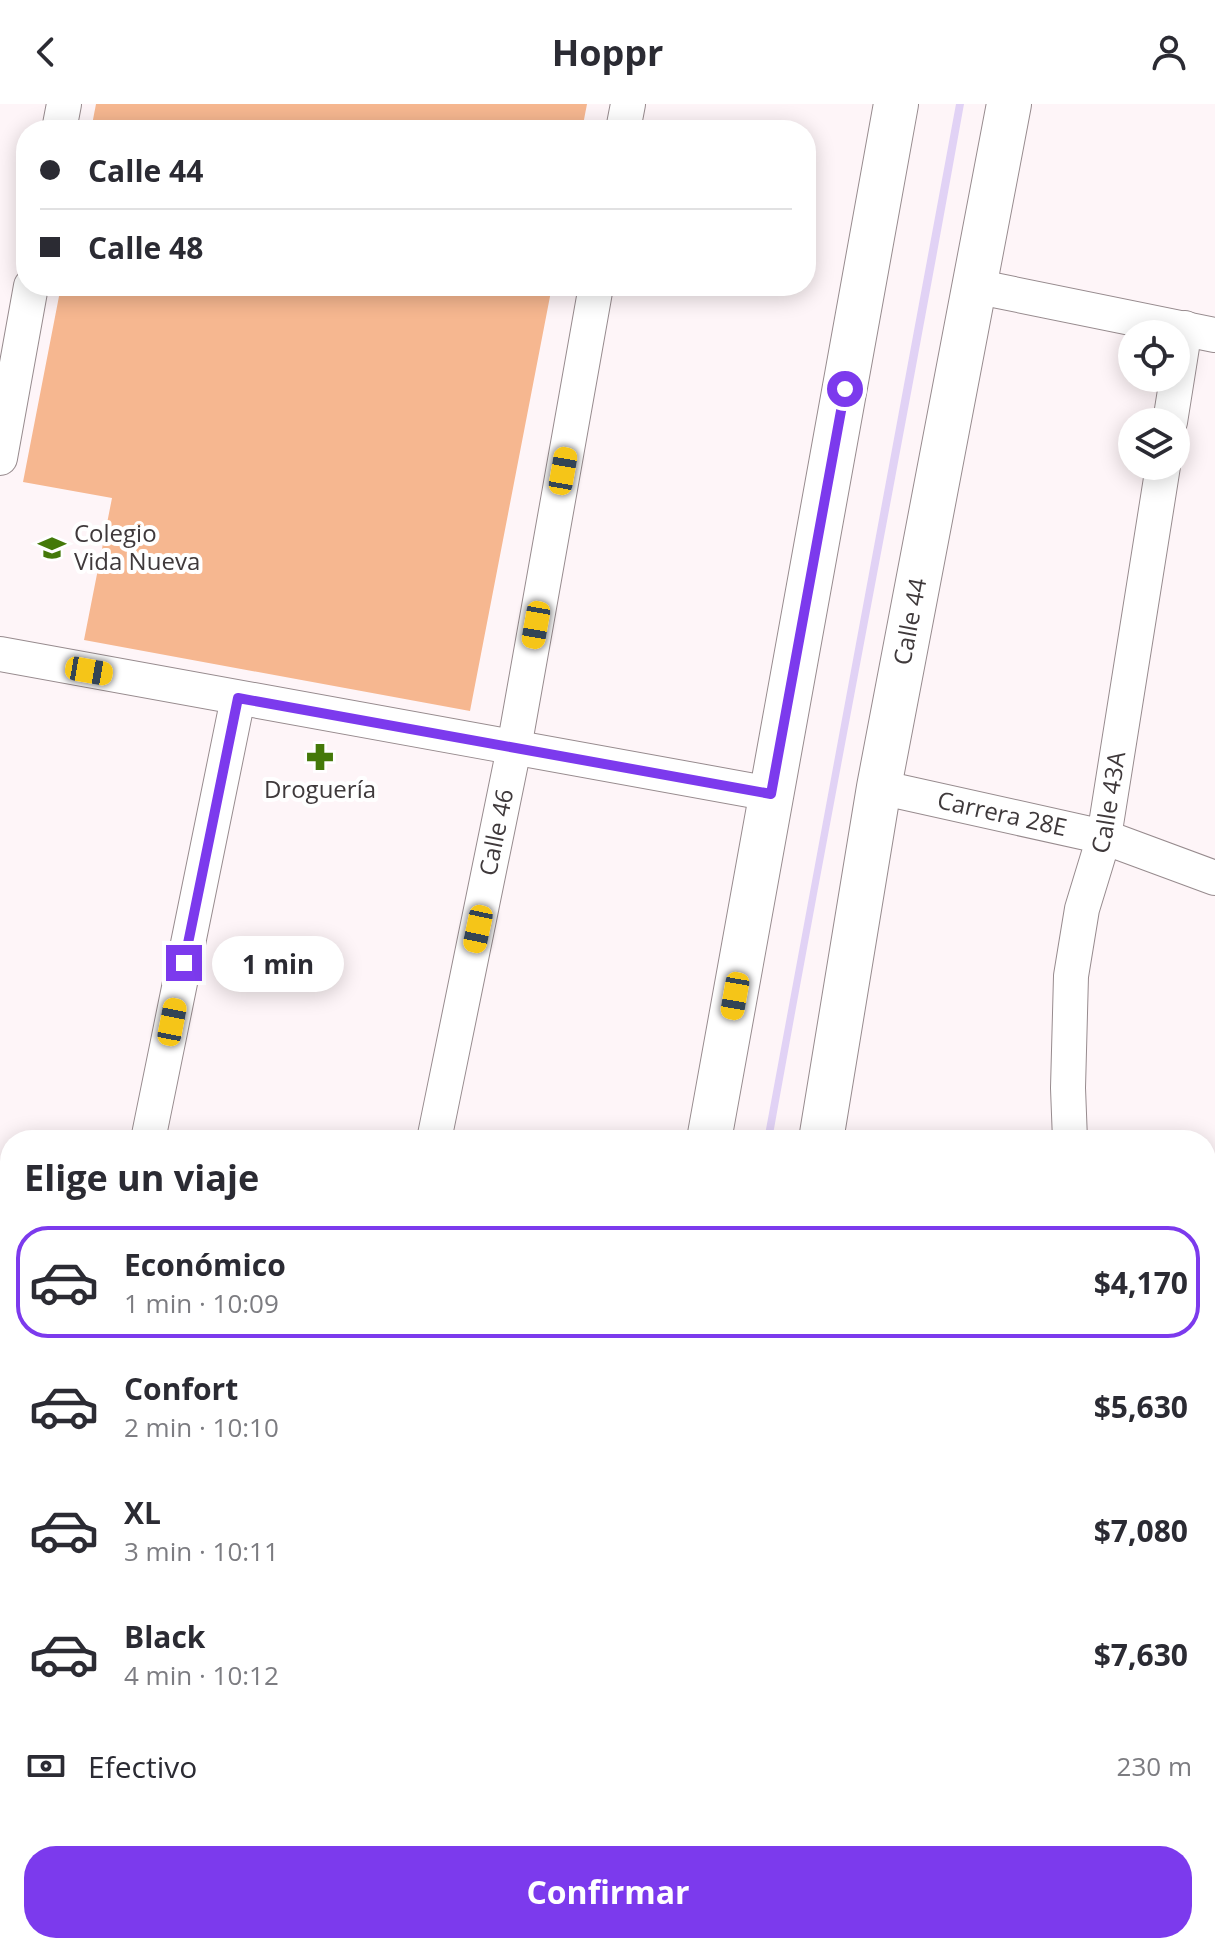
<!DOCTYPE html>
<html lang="es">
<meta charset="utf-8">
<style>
body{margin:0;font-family:"Open Sans",sans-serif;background:#f2f2f3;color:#2b2b33;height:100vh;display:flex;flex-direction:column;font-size:30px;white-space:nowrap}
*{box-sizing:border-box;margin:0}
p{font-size:26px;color:#7c7c81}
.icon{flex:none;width:44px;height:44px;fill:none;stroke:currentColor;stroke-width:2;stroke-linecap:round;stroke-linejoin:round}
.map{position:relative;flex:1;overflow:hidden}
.sheet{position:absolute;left:0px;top:1026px;width:1216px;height:824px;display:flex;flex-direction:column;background:#fff;border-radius:32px 32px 0 0;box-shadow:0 4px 20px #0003}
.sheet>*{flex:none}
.hud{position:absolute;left:16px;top:16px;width:800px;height:176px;border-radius:32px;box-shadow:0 4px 20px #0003;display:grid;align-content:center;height:176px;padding:0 24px;background:#fff}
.fabs{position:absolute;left:1118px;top:216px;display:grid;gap:16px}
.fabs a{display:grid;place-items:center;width:72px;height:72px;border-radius:50%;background:#fff;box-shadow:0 4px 20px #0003;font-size:40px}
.end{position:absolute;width:36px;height:36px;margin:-18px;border:10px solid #7c3aed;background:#fff;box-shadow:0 0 0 4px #fff}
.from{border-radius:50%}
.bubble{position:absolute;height:56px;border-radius:28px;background:#fff;box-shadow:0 4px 20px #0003;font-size:26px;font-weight:700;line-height:56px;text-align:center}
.car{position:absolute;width:24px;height:48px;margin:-24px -12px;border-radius:10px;box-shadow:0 0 6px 2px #0007;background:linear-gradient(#f5c518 24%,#345 0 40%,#f5c518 0 76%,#345 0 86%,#f5c518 0)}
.hud b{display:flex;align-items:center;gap:28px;height:76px;font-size:30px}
.hud b+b{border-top:2px solid #e1e1e2}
.hud i{width:20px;height:20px;background:#2b2b33}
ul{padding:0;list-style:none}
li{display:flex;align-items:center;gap:24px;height:112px;margin:0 16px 12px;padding:0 8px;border:4px solid transparent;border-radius:32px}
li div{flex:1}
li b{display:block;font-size:30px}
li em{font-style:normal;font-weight:700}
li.current{border-color:#7c3aed}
li>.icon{width:72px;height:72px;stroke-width:1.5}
h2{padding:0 24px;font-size:36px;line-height:96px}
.pay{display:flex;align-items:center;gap:20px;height:88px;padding:0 24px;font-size:30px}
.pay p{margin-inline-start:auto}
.cta{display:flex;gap:16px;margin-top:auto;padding:16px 24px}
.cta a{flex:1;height:92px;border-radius:32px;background:#7c3aed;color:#fff;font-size:32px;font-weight:700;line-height:92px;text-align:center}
header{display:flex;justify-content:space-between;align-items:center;height:104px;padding:0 24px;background:#fff;font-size:36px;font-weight:700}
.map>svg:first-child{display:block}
</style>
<header><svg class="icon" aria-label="back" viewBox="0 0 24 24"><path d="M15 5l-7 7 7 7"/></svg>Hoppr<svg class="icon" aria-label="person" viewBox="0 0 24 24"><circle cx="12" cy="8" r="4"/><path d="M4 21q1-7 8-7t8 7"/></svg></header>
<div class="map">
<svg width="1215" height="1850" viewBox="0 0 1215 1850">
<rect width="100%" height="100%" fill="#fef5f8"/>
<g fill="#f6b790">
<polygon points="96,0 587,0 582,26 91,26"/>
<polygon points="61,182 552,182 470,607 84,536 112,394 23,378"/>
</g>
<path fill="#e1d2f5" d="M956 0H964C902 346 834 690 772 1036H764Z"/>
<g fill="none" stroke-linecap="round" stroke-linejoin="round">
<polyline stroke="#e1d2f5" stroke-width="10" points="0,1438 10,1440"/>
<g stroke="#978b8e" stroke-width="36">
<g id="minor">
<polyline points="59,26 64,0"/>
<polyline points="623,26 628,0"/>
<polyline points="974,182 1215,231"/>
<polyline points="1170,318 1185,224"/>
<polyline points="0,354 31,182"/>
<polyline points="0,550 771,690"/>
<path id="s1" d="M879 683 1104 733 1215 774"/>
<polyline points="148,1036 238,594"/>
<path id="s2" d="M434 1036 514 644 596 182"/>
<path id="s3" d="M1070 1036 1068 984 1071 872 1082 805 1104 733 1163 362"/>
<polyline points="1206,1284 1215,1288"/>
<polyline points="0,1387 10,1388"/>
<polyline points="0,1482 10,1484"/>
<polyline points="1206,1569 1215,1570"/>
<polyline points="1206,1652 1215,1653"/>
<polyline points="0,1798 10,1800"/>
<polyline points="216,1840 267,1850"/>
</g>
</g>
<g stroke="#978b8e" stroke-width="46">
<g id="major">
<polyline points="709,1036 896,0"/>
<path id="s4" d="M821 1036 879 683 1009 0"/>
<polyline points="560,1850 562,1840"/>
<polyline points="658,1850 660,1840"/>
</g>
</g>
<use href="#minor" stroke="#fff" stroke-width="34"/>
<use href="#major" stroke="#fff" stroke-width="44"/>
</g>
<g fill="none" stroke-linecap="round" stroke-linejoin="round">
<polyline stroke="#7c3aed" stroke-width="10" points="184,859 238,594 771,690 845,285"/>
</g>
<defs>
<g id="school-bare" transform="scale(2.16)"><path d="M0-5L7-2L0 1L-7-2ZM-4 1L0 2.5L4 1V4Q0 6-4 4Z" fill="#447909" stroke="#fff" stroke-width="2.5" paint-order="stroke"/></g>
<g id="pharmacy-bare" transform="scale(2.16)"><path d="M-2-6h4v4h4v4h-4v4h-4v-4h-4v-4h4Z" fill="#447909" stroke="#fff" stroke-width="2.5" paint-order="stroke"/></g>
</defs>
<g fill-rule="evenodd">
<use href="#school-bare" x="52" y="444"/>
<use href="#pharmacy-bare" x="320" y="653"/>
</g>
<g text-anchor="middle" stroke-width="8" stroke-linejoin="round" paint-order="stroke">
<g font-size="24" fill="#3f393b" stroke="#fff" text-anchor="start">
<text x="74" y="438">Colegio<tspan x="74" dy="28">Vida Nueva</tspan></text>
<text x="320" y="694" text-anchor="middle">Droguería</text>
</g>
<g font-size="24" fill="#3f393b" stroke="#fff">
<text dy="8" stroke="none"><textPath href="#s4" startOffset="526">Calle 44</textPath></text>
<text dy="8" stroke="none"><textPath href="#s3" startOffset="342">Calle 43A</textPath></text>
<text dy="8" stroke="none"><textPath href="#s1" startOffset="126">Carrera 28E</textPath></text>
<text dy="8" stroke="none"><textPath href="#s2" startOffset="314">Calle 46</textPath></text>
</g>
</g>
</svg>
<div class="fabs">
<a><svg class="icon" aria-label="locate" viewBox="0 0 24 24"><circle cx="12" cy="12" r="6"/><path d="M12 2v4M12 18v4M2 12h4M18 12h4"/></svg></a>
<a><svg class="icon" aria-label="layers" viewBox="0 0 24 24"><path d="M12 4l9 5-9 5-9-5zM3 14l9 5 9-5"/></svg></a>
</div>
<i class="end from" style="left:845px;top:285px"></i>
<i class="end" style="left:184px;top:859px"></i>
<div class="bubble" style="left:212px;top:832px;width:132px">1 min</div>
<i class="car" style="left:563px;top:367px;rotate:10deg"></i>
<i class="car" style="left:536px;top:521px;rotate:190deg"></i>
<i class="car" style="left:89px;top:567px;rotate:100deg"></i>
<i class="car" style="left:478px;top:825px;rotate:192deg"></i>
<i class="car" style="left:735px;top:892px;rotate:190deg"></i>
<i class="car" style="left:172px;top:918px;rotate:11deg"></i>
<div class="hud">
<b><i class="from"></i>Calle 44</b>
<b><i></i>Calle 48</b>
</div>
<section class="sheet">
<h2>Elige un viaje</h2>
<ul>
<li class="current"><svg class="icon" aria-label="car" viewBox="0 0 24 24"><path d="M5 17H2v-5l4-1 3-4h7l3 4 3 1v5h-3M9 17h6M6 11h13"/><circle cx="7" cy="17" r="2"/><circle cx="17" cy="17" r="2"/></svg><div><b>Económico</b><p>1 min · 10:09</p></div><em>$4,170</em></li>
<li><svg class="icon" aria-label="car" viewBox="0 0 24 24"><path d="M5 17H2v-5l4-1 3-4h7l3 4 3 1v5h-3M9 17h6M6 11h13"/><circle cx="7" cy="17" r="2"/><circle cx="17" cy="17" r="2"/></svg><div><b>Confort</b><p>2 min · 10:10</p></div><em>$5,630</em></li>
<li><svg class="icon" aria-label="car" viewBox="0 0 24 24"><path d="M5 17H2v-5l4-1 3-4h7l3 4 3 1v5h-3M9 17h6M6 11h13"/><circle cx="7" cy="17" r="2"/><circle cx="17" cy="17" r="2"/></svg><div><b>XL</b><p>3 min · 10:11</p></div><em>$7,080</em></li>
<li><svg class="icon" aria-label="car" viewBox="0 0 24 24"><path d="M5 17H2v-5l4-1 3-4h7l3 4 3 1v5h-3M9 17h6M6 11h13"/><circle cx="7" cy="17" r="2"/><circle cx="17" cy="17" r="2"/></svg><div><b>Black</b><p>4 min · 10:12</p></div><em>$7,630</em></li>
</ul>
<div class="pay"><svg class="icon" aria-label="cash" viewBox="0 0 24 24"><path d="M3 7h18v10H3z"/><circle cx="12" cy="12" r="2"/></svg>Efectivo<p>230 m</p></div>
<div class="cta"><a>Confirmar</a></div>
</section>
</div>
